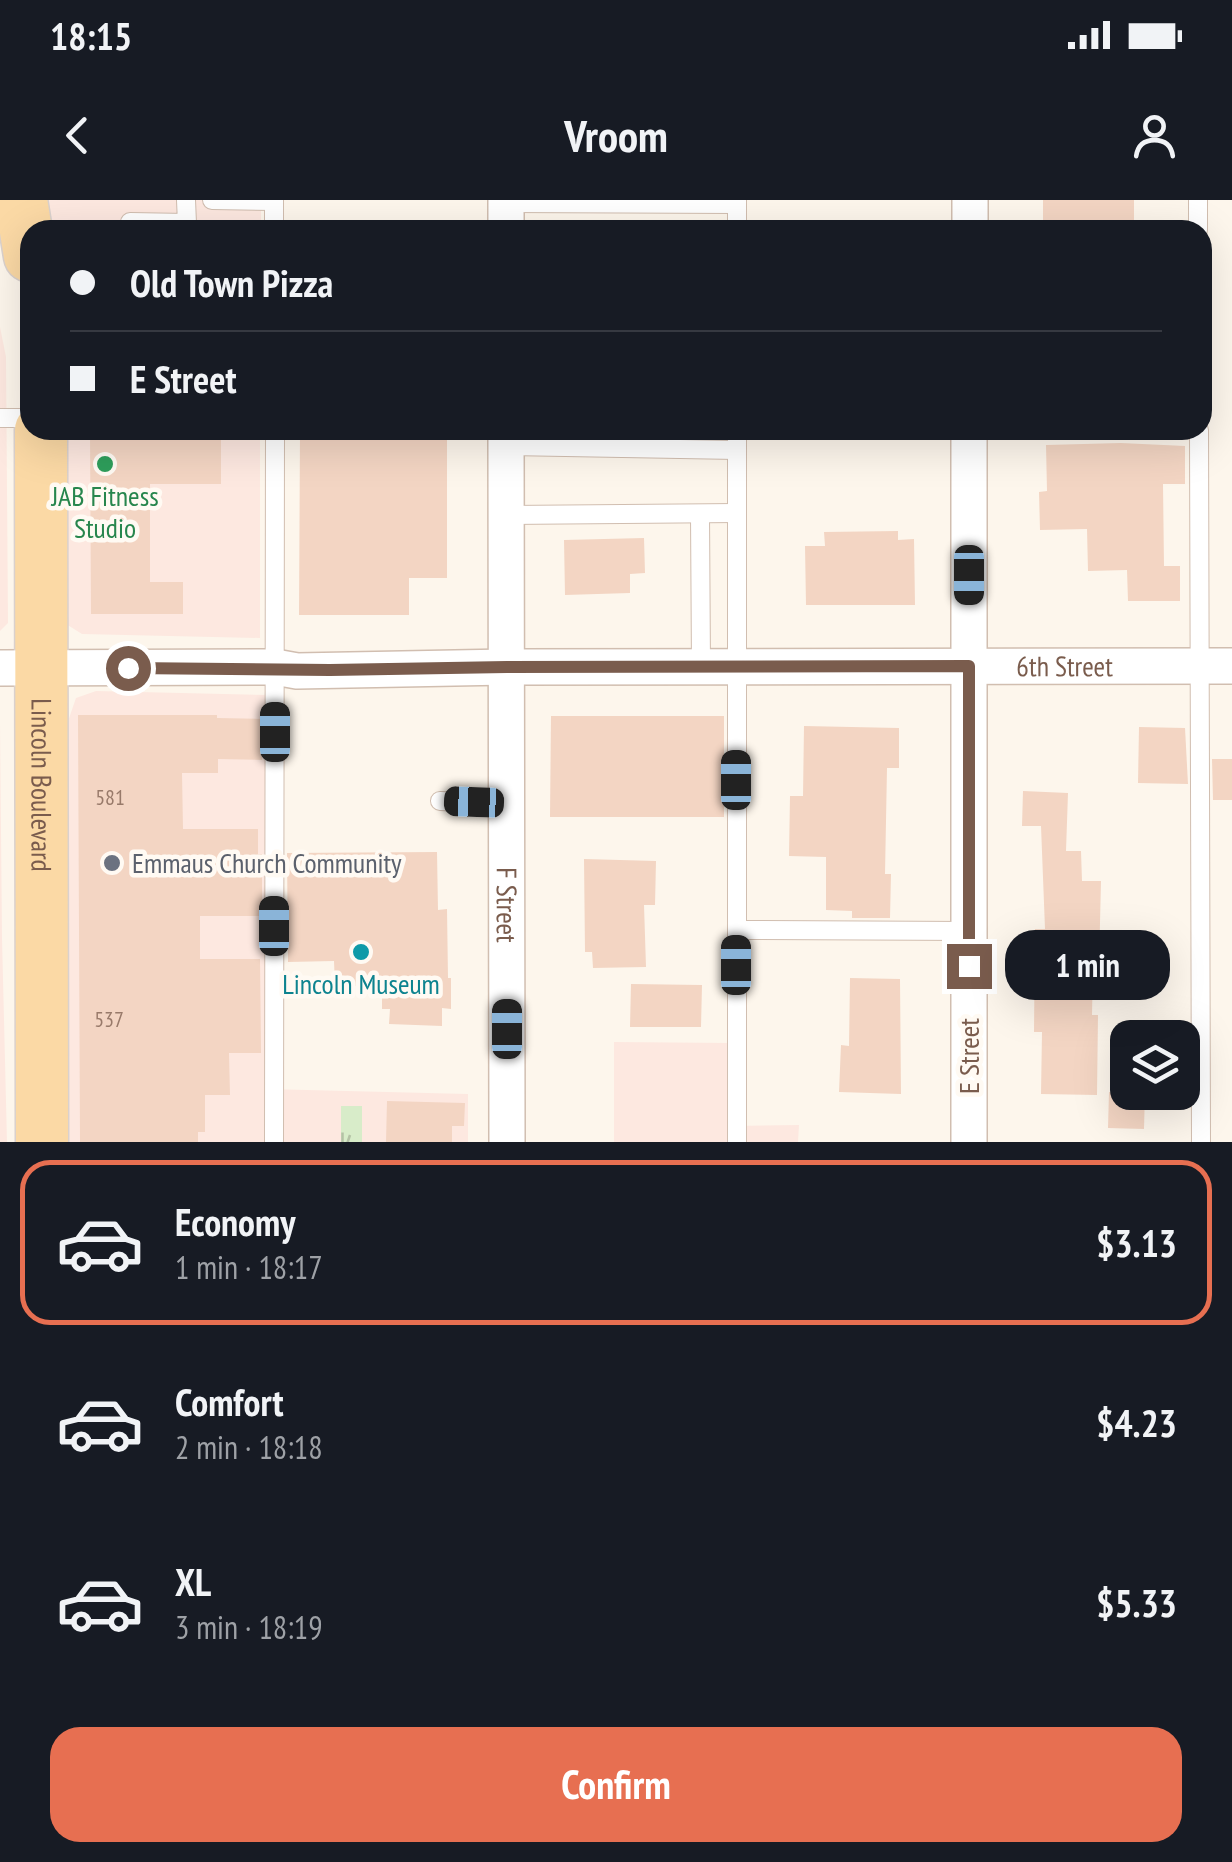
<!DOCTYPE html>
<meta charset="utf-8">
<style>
body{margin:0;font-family:"PT Sans Narrow",sans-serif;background:#20242c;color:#f1f3f6;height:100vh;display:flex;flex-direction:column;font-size:38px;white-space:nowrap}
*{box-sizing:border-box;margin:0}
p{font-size:32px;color:#9ea1a6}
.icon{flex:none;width:55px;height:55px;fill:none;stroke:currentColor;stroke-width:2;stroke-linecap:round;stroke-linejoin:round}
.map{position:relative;height:942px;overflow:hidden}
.drawer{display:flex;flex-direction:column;background:#171b24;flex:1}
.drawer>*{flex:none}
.hud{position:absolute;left:20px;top:20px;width:1192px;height:220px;border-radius:30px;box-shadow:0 10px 40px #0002;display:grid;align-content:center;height:220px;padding:0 50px;background:#171b24}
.tools{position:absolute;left:1110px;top:820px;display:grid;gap:20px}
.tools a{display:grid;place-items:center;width:90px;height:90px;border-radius:20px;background:#171b24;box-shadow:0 10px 40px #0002;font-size:50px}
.end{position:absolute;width:45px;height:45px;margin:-22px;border:12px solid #7a5c4d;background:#fff;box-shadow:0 0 0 5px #fff}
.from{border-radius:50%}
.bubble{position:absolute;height:70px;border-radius:30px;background:#171b24;box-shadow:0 10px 40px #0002;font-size:32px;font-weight:700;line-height:70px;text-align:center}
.car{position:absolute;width:30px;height:60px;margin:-30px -15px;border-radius:12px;box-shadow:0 0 8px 2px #0007;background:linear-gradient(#222 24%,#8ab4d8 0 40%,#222 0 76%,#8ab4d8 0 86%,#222 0)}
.hud b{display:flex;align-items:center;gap:35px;height:95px;font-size:38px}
.hud b+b{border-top:2px solid #363941}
.hud i{width:25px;height:25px;background:#f1f3f6}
ul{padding:18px 0 0;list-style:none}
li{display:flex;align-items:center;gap:30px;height:165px;margin:0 20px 15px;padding:0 30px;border:5px solid transparent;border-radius:30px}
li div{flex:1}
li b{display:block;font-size:38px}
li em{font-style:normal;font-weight:700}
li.active{border-color:#e76f51}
li>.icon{width:90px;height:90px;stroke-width:1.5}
.button{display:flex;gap:20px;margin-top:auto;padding:20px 50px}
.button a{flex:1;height:115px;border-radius:30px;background:#e76f51;color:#fff;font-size:40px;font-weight:700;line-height:115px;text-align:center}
.status{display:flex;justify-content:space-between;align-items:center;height:70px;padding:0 50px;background:#171b24;direction:ltr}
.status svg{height:28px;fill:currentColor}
header{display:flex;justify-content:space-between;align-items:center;height:130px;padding:0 50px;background:#171b24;font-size:45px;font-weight:700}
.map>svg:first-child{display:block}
</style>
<div class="status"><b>18:15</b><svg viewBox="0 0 49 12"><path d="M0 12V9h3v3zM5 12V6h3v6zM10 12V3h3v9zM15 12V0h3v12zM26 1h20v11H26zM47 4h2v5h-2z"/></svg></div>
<header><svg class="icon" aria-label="back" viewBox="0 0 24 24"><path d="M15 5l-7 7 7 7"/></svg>Vroom<svg class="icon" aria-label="person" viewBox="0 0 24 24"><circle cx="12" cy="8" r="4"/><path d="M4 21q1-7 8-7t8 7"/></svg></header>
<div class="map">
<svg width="1232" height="942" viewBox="0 0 1232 942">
<defs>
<pattern id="grass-tufts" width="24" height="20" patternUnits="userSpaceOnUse" patternTransform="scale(2.5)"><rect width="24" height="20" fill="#d8ecc9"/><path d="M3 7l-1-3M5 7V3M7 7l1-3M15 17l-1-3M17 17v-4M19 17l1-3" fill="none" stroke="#b4c2a5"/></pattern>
</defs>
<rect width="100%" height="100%" fill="#fdf6ec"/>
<g fill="#fde8e0">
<polygon points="47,0 261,0 261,30 52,30"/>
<polygon points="0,127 6,157 8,423 0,431"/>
<polygon points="68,230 260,230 260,438 82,434 66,424"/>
<polygon points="96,491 265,495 266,889 468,894 468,942 66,942 67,524 76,498"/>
<polygon points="0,522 2,738 7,942 0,942"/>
<polygon points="614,842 732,843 732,926 799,925 798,942 614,942"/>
</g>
<rect fill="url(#grass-tufts)" x="341" y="906" width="21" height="36"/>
<g fill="#f3d5c3">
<polygon points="1043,0 1134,0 1134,20 1043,22"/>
<polygon points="90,230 172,230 172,237 221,237 221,284 150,284 150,382 183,382 183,414 91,414"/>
<polygon points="300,233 447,233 447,378 409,378 409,415 299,415"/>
<polygon points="1121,243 1185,246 1185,284 1163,284 1164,366 1180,366 1180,401 1128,401 1127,370 1088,371 1087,329 1040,330 1039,292 1047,291 1046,245"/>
<polygon points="898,331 898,340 914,339 915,405 806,405 805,346 825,346 824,332"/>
<polygon points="644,338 645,373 630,374 630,393 565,395 564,340"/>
<polygon points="78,515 217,515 217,518 262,519 262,560 218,559 218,573 182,573 183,629 258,629 258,654 262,654 262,716 200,716 200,759 260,759 261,853 229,853 230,895 205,895 205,932 198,932 198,942 80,942"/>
<polygon points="551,516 724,516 724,617 550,617"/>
<polygon points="804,526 899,528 899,568 887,568 885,674 891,674 890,718 852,718 852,711 826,710 826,657 789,656 790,596 803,596"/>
<polygon points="1139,527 1185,528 1188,584 1138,583"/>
<polygon points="1212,559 1232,559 1232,600 1213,600"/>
<polygon points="1023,591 1068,593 1066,651 1081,651 1082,681 1101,681 1099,765 1093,765 1092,815 1098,815 1097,895 1041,894 1042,832 1034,832 1035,729 1045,729 1041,626 1022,626"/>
<polygon points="437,652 438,710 447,709 448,778 451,778 451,809 442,808 442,826 389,824 390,809 382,809 382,786 335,786 334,761 288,762 287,653"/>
<polygon points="584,659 656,661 655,705 644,705 646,767 593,768 592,752 585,752"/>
<polygon points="850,778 900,779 901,894 839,892 841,845 849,846"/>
<polygon points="631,784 702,785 701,827 630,827"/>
<polygon points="1109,892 1145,892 1144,929 1108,928"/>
<polygon points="387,901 465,903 464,926 452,926 452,942 386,942"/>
</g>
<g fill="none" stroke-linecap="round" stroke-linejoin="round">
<g stroke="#d1beb0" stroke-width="20">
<g id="service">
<polyline points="212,0 274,1"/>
<polyline points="274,0 274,30"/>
<polyline points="737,0 737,30"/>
<polyline points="1198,0 1198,30"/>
<polyline points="506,3 737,4"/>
<polyline points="130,30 130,22 187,23 186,0"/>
<polyline points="0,218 30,218"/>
<polyline points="737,230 737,942"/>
<polyline points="1199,230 1201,942"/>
<polyline points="506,246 737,250"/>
<polyline points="700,314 701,467"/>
<polyline points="507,315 737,313"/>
<polyline points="440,601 507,604"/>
<polyline points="737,730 969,731"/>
<polyline points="274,942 275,230"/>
</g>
</g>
<g stroke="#d1beb0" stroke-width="38">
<g id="minor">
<polyline points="506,0 506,30"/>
<polyline points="970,30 970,0"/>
<path id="s1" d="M506 230 507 942"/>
<polyline points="969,230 969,942"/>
<path id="s2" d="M0 468 275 467 297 471 507 467 1232 466"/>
</g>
</g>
<g stroke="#dad1cd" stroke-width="55">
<g id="primary">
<polyline points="21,0 30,56"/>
<path id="s3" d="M41 230 42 942"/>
</g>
</g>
<use href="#service" stroke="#fff" stroke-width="18"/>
<use href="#minor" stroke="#fff" stroke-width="35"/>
<use href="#primary" stroke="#fbd9a5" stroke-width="52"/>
</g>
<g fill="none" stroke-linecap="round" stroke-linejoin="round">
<polyline stroke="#7a5c4d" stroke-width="12" points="128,468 330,470 507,467 969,466 969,766"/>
</g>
<circle fill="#2e9e5b" stroke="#fffaf3" stroke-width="4" cx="105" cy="264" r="10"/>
<circle fill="#6b7280" stroke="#fffaf3" stroke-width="4" cx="112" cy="663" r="10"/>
<circle fill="#0f9aa8" stroke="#fffaf3" stroke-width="4" cx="361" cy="752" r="10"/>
<g text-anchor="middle" stroke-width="9" stroke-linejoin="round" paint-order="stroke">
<g font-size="22" fill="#987a6a">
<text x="110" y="605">581</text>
<text x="109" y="827">537</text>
</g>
<g font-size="28" fill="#27864d" stroke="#fffaf3">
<text x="105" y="306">JAB Fitness<tspan x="105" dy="32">Studio</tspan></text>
</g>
<g font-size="28" fill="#7a5c4d" stroke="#fffaf3">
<text dy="10" stroke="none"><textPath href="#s2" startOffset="1065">6th Street</textPath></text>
<text dy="10" stroke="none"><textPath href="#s3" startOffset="355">Lincoln Boulevard</textPath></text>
<text dy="10" stroke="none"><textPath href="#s1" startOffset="475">F Street</textPath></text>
<text transform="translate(969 856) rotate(-90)" y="10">E Street</text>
</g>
<g font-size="28" fill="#5b616d" stroke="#fffaf3" text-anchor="start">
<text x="132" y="673">Emmaus Church Community</text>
</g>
<g font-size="28" fill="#0d838f" stroke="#fffaf3">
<text x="361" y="794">Lincoln Museum</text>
</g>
</g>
</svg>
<div class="tools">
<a><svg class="icon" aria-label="layers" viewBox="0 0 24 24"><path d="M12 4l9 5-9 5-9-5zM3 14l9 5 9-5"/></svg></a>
</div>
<i class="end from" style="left:128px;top:468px"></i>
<i class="end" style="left:969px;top:766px"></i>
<div class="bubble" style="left:1005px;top:730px;width:165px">1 min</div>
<i class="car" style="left:969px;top:375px;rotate:180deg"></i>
<i class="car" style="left:275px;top:532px;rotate:0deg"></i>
<i class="car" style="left:736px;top:580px;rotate:0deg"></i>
<i class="car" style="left:474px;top:602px;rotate:272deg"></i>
<i class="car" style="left:274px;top:726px;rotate:0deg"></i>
<i class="car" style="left:736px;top:765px;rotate:0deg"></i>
<i class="car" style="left:507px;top:829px;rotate:0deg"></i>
<div class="hud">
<b><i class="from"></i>Old Town Pizza</b>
<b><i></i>E Street</b>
</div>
</div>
<section class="drawer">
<ul>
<li class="active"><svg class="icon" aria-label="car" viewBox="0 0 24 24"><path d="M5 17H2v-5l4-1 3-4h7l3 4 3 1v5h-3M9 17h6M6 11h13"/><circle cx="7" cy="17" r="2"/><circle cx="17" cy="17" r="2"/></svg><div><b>Economy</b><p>1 min · 18:17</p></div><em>$3.13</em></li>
<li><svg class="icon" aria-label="car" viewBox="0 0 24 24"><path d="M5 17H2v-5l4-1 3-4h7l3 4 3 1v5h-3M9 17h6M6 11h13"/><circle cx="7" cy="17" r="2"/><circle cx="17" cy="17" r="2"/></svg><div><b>Comfort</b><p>2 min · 18:18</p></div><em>$4.23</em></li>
<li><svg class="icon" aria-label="car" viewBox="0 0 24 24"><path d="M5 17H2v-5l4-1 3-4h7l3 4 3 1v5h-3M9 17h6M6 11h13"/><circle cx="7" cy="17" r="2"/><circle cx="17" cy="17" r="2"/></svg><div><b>XL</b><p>3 min · 18:19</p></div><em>$5.33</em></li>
</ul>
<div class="button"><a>Confirm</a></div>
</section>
